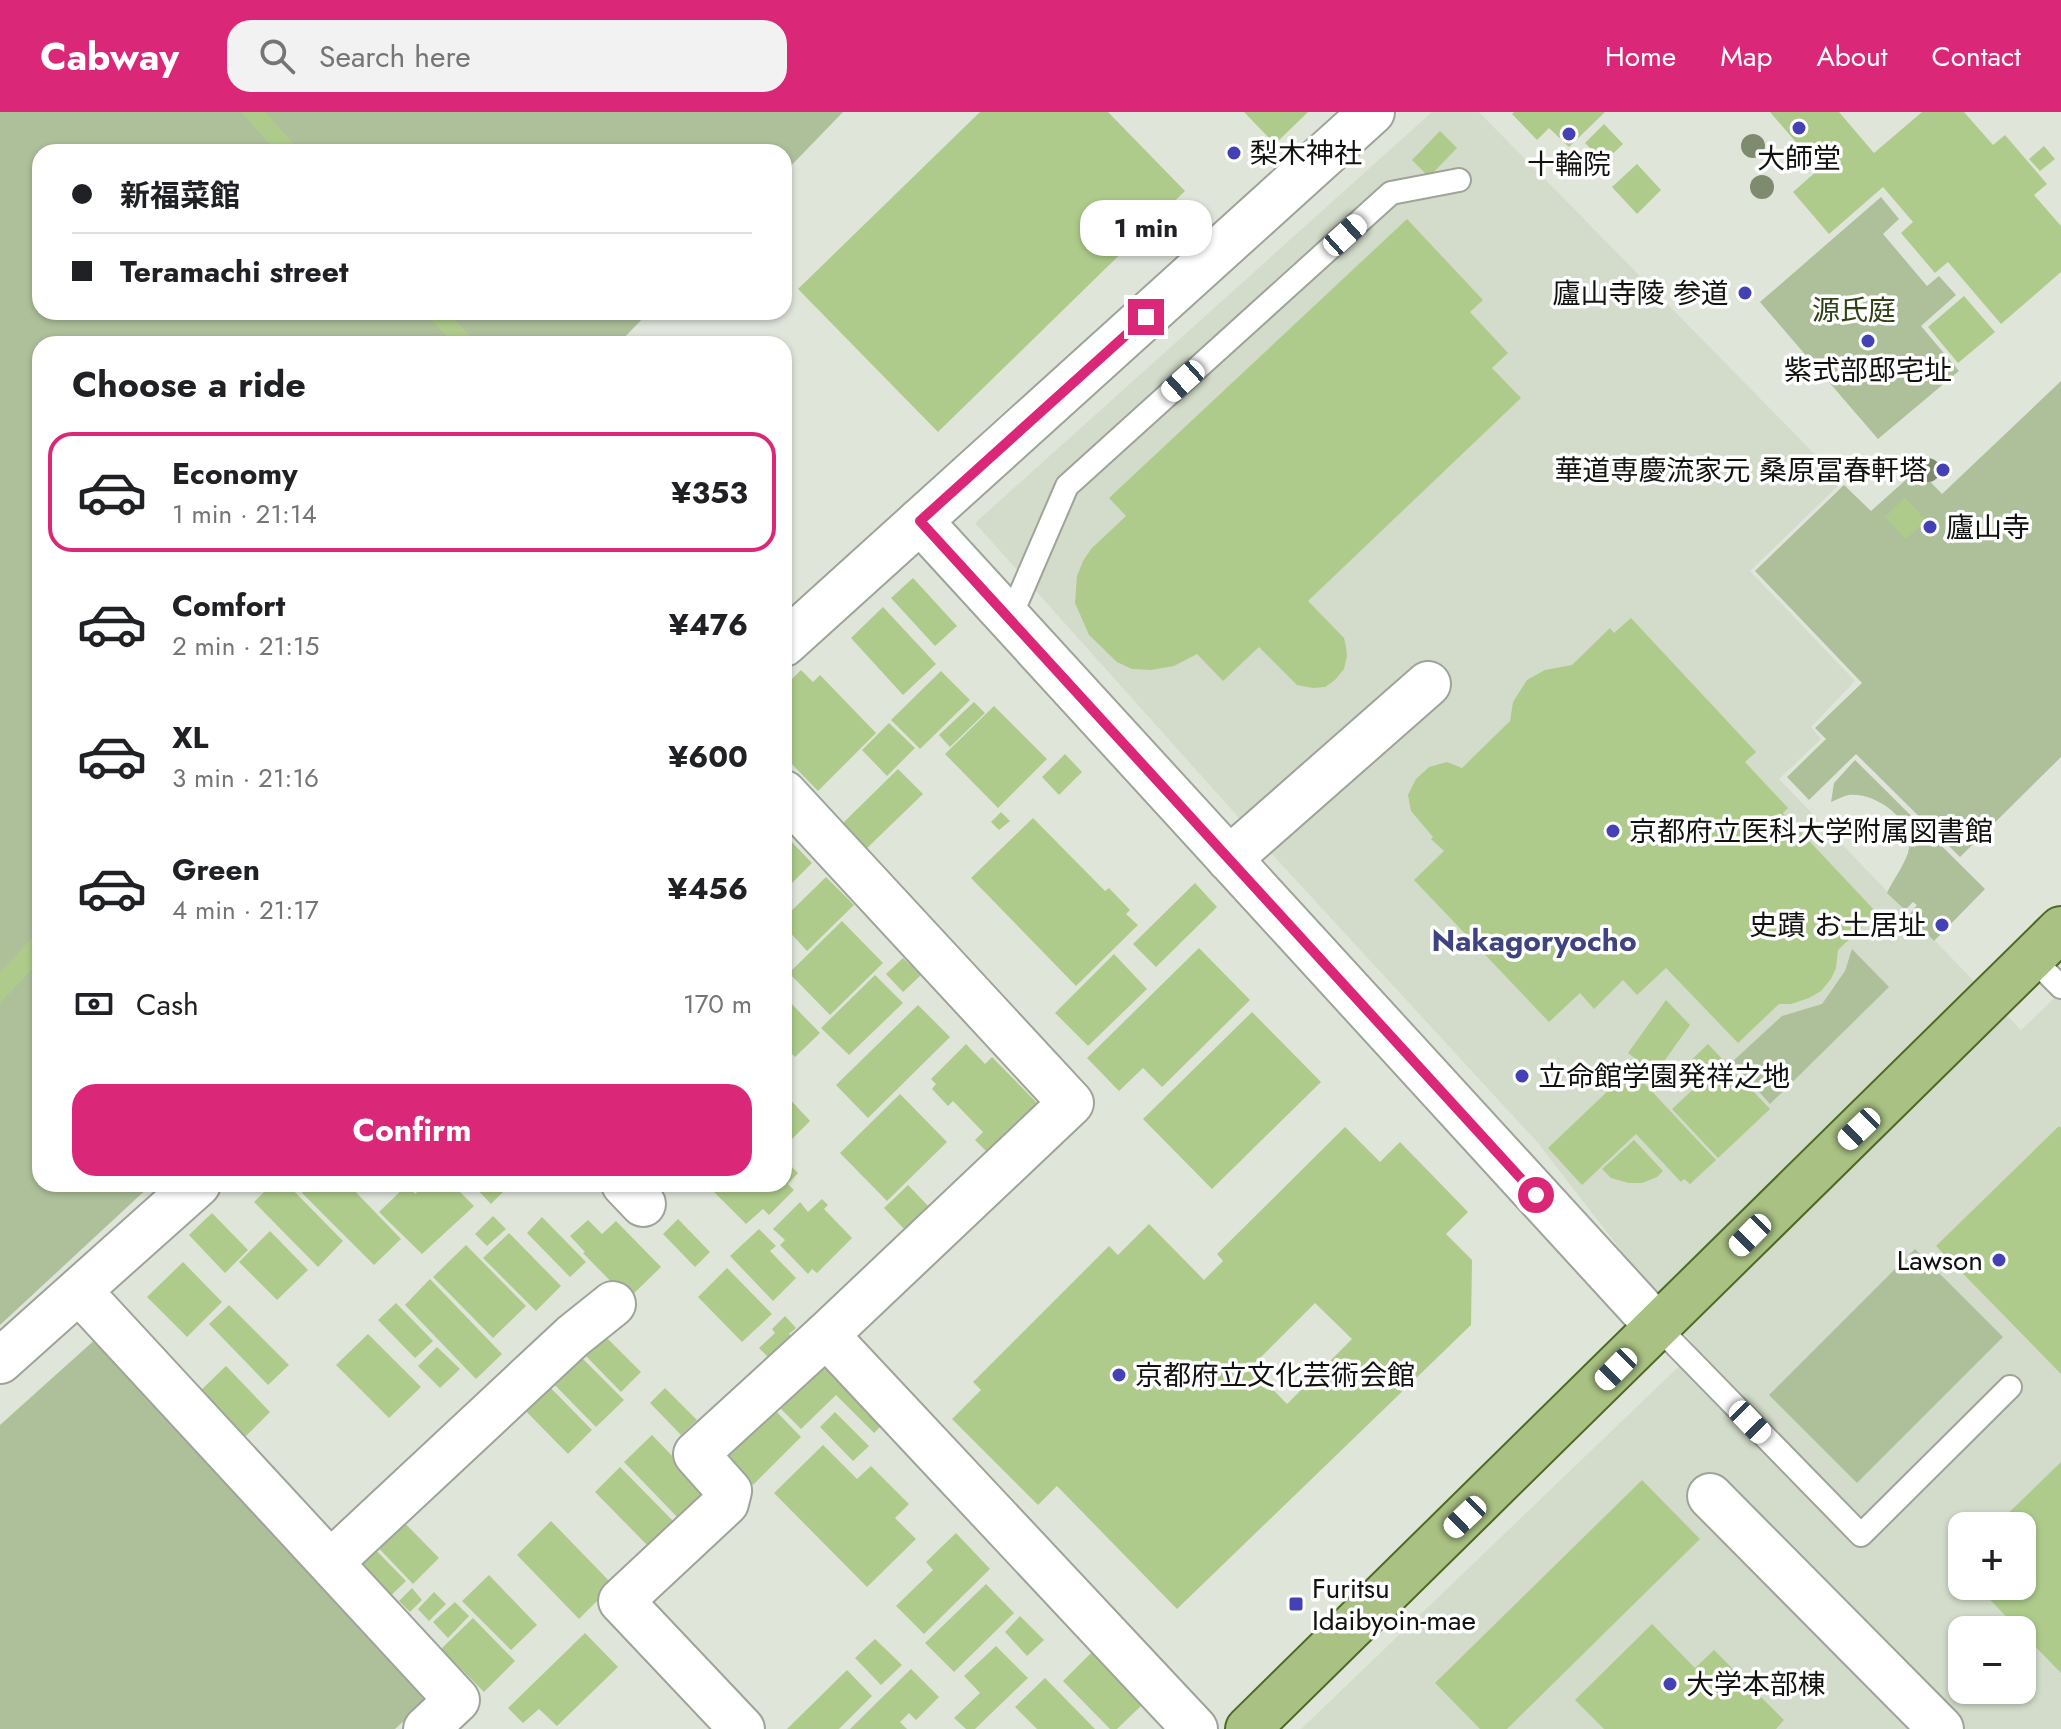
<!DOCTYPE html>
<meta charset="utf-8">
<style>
body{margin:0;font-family:Jost,"Noto Sans JP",sans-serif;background:#f2f2f2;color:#202124;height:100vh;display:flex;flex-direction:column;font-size:30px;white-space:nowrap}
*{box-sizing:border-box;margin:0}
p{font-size:26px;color:#757577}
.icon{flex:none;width:44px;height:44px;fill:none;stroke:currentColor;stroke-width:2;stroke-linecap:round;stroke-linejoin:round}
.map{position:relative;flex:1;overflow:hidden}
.sheet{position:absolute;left:32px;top:224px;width:760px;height:856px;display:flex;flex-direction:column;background:#fff;border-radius:24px;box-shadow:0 2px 6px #0004}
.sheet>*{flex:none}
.banner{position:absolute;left:32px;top:32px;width:760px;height:176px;border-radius:24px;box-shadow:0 2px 6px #0004;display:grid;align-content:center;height:176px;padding:0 40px;background:#fff}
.tools{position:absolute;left:1948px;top:1400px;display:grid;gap:16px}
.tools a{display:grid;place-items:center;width:88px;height:88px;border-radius:16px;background:#fff;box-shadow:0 2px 6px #0004;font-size:40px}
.end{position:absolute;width:36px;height:36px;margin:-18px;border:10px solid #db2777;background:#fff;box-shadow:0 0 0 4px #fff}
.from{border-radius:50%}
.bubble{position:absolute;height:56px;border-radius:24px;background:#fff;box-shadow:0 2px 6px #0004;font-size:26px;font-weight:700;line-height:56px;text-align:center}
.car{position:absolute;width:24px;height:48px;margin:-24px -12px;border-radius:10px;box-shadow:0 0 6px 2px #0007;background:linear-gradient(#fff 24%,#345 0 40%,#fff 0 76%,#345 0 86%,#fff 0)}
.banner b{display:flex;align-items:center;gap:28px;height:76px;font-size:30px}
.banner b+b{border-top:2px solid #e0e0e0}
.banner i{width:20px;height:20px;background:#202124}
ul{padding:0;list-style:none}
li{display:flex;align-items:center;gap:24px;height:120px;margin:0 16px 12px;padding:0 24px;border:4px solid transparent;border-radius:24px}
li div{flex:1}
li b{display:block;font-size:30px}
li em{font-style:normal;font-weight:700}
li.selected{border-color:#db2777}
li>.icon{width:72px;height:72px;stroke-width:1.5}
h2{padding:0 40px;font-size:36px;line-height:96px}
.pay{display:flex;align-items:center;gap:20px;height:88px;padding:0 40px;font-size:30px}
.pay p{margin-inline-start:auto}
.cta{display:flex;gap:16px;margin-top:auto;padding:16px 40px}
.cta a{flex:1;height:92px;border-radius:24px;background:#db2777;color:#fff;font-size:32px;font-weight:700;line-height:92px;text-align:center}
header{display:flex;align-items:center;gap:48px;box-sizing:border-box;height:112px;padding:0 40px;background:#db2777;color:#fff}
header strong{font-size:38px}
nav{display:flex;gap:44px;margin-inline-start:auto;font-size:28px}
.search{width:560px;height:72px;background:#f2f2f2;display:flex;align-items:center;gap:20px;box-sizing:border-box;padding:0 28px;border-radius:24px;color:#757577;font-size:30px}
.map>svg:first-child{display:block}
</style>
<header>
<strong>Cabway</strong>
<div class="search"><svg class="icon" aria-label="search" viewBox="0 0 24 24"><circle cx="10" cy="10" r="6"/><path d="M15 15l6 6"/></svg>Search here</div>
<nav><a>Home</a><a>Map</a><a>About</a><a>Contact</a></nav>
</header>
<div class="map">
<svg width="2061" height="1617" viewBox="0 0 2061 1617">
<rect width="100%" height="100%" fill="#e0e5da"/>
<path fill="#d3dcca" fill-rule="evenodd" d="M1432 0H1479L1842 370 1750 459 1855 569 1811 615 1821 627 1779 667 2021 918 2061 880V1617H1301L1697 1237 1538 1031 1257 726 975 411ZM1962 1414H2022V1474H1962ZM1962 1518H2022V1578H1962Z"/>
<g fill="#aec09a">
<polygon points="0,0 843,0 784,61 784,40 40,40 40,200 649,200 618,232 40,232 40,1072 152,1072 0,1213"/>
<polygon points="1881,85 1899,107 1883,122 1927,174 1939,164 1956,183 1921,214 1959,259 1878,327 1760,190"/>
<polygon points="2061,269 2061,645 1960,745 1856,642 1809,688 1787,665 1826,627 1815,616 1862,571 1755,459 1844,373 1871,399 1918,357 1942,382"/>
<path d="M1855 648 1985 777 1934 829 1909 803 1917 793 1913 790 1905 798 1887 781C1893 768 1903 755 1908 741 1917 710 1877 680 1849 683 1843 684 1836 688 1831 690L1834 671Z"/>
<polygon points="1852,837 1889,875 1770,992 1732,950 1782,904 1822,892 1845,859"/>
<polygon points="1915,1137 2003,1225 1857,1371 1769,1283"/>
<polygon points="99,1224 433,1582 395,1617 0,1617 0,1313"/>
</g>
<g fill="#aecb8c" fill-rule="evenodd">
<polygon points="241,0 265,0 301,40 277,40"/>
<polygon points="980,0 1108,0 1185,79 938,320 798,177"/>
<polygon points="1244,0 1308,0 1275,32"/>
<polygon points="1514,0 1605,0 1569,35 1549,16 1537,28 1512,2"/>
<polygon points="1770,0 1839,0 1874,41 1922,0 1964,0 1993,33 2005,23 2047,72 2034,83 2061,114 2061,160 2001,212 1948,150 1935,161 1901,121 1913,110 1883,75 1829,122 1793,80 1819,57"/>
<polygon points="1604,12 1623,32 1604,50 1585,31"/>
<polygon points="1440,19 1457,36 1429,65 1412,48"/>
<polygon points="2044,34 2055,47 2040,59 2029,47"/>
<polygon points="1637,52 1661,78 1637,102 1612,75"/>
<polygon points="1407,107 1483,188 1470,200 1508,241 1492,256 1521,286 1308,489 1344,526 1346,535 1347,544 1344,557 1335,568 1325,575 1313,576 1297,573 1259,535 1223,569 1197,542 1174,554 1151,558 1132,557 1117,550 1089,523 1075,491 1077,464 1083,449 1091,437 1126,404 1109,386"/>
<polygon points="1964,184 1995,220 1958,251 1928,215"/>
<polygon points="424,200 448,200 477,232 454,232"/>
<polygon points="1905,386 1926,408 1906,427 1885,405"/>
<polygon points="913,466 957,514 935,534 891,486"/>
<polygon points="883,495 936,552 903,583 851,526"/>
<polygon points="1631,506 1756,640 1745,650 1788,696 1783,701 1877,801 1838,838 1836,856 1831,867 1821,879 1809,886 1791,892 1779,892 1738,931 1666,856 1637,883 1623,868 1594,897 1580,881 1549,910 1414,768 1444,739 1431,727 1433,725 1411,699 1408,683 1416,667 1429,655 1447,650 1462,656 1510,609 1513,590 1527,568 1545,558 1572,553 1610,516 1614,521"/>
<polygon points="801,558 813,570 820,563 876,621 818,679 784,644 784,575"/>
<polygon points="941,559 970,588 920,637 891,608"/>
<polygon points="974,590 985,601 950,635 939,623"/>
<polygon points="994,594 1047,647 998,696 945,642"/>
<polygon points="889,611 915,636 887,664 862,638"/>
<polygon points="1065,642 1082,660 1059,683 1042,665"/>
<polygon points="898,657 923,682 865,738 841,713"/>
<polygon points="1001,700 1010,709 999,718 991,710"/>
<polygon points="1033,706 1105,779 1109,776 1130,798 1126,802 1138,813 1076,874 971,766"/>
<polygon points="784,722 812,751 784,779"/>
<polygon points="826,765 854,793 807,839 784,814 784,806"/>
<polygon points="1195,771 1217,795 1156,855 1133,832"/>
<polygon points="842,809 883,851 830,903 789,861"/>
<polygon points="40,818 40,849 0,891 0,860"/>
<polygon points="1199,836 1250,888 1162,975 1143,956 1119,979 1087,946"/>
<polygon points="1114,842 1147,877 1088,934 1055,901"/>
<polygon points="903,846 921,863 903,880 886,862"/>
<polygon points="875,863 903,891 849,943 821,916"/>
<polygon points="784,884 820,921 795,945 784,934"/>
<polygon points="1666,888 1690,913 1655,962 1628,941"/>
<polygon points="918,893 950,925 868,1006 836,973"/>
<polygon points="1252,900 1321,970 1212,1077 1143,1007"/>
<polygon points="966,932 985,952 992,945 1040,994 990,1043 975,1028 983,1020 953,989 948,994 932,977 936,972 931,967"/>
<polygon points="1708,932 1770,997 1718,1046 1672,997 1700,971 1684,955"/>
<polygon points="1631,957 1716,1048 1690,1072 1684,1067 1681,1070 1636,1022 1582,1073 1548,1036"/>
<polygon points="900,982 947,1030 887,1089 840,1041"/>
<polygon points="786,983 810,1009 788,1031 784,1028 784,985"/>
<polygon points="2059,1014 2061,1016 2061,1262 1936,1134"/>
<path d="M1345 1015 1380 1050 1400 1030 1468 1100 1446 1122 1472 1148 1471 1213 1177 1497 1057 1374 1038 1393 952 1307 981 1278 973 1270 1109 1134 1118 1143 1149 1112 1204 1168 1223 1149 1217 1142ZM1315 1191 1352 1227 1287 1292 1251 1255Z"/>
<polygon points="1634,1028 1663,1059 1657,1065 1642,1071 1629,1071 1611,1066 1602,1057"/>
<polygon points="784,1047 798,1061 788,1072 794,1078 769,1103 763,1097 746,1112 706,1072 784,1072"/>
<polygon points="272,1072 287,1072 343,1129 318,1155 254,1090"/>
<polygon points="311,1072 348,1072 401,1127 374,1153 302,1081"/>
<polygon points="426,1072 452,1072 474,1094 422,1142 379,1100 407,1073 415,1082"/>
<polygon points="472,1072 511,1072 491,1092"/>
<polygon points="908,1073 932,1098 908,1121 884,1096"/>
<polygon points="822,1087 828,1093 824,1097 852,1126 817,1161 812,1157 808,1162 780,1133 785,1128 773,1117 800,1090 808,1100"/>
<polygon points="212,1101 248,1138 225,1161 189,1123"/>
<polygon points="493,1104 506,1117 487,1134 475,1122"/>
<polygon points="542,1105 586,1150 570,1165 527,1121"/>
<polygon points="678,1107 710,1140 695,1155 663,1122"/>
<polygon points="588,1108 602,1122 616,1109 661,1155 628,1187 583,1141 585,1140 570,1124"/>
<polygon points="759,1117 776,1134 770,1139 796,1166 773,1189 730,1144"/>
<polygon points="270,1119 308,1158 277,1188 239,1150"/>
<polygon points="509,1121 561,1174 536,1199 483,1146"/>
<polygon points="466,1133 526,1194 493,1226 433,1165"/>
<polygon points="183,1150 222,1190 187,1225 147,1185"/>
<polygon points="727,1156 772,1202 742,1230 698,1185"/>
<polygon points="430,1167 502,1242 476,1267 405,1193"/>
<polygon points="396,1191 433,1229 415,1246 378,1208"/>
<polygon points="229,1193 289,1253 268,1273 209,1212"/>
<polygon points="785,1204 796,1216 789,1222 795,1228 773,1250 759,1236 775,1221 772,1217"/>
<polygon points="368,1222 421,1275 389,1306 336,1253"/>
<polygon points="605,1224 641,1260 621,1280 586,1244"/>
<polygon points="570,1234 624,1288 596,1315 543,1261"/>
<polygon points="437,1235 460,1257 440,1276 418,1254"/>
<polygon points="821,1245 885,1310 874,1321 836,1283 801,1317 774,1290"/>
<polygon points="226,1254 270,1300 244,1326 198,1281"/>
<polygon points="537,1262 592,1318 568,1342 513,1286"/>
<polygon points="665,1276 697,1308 681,1323 650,1291"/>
<polygon points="769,1292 801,1325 753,1373 721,1339"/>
<polygon points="835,1300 869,1334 853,1349 820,1315"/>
<polygon points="652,1323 709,1382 681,1409 624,1350"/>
<polygon points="823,1333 857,1367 871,1354 909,1392 895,1406 916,1427 867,1475 774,1381"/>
<polygon points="2061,1350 2061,1561 2022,1521 2022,1518 2019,1518 1977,1474 2022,1474 2022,1414 1995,1414"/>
<polygon points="620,1355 676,1412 651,1437 595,1380"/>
<polygon points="1642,1368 1700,1427 1507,1617 1480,1617 1435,1571"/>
<polygon points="393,1399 439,1446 413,1472 367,1424"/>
<polygon points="551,1409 613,1473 579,1507 517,1443"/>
<polygon points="956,1421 990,1457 924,1522 896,1494 933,1458 926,1450"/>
<polygon points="366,1428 406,1469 382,1492 341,1452"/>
<polygon points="489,1463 537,1513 511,1538 462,1489"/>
<polygon points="986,1472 1014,1501 954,1560 925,1531"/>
<polygon points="412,1476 422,1488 410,1500 399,1489"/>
<polygon points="434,1480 446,1492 429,1509 418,1497"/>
<polygon points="455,1490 469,1504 448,1526 433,1510"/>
<polygon points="1020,1504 1044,1528 1027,1544 1005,1520"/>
<polygon points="473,1506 515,1549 484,1580 441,1537"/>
<polygon points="1652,1512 1695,1556 1714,1538 1784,1608 1776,1617 1604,1617 1575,1588"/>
<polygon points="585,1521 618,1555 557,1614 539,1597 523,1611 508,1596"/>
<polygon points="875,1527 902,1553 881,1573 855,1546"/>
<polygon points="996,1534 1028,1566 975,1617 966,1617 954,1606 980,1581 964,1564"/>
<polygon points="1092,1540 1143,1592 1117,1617 1110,1617 1063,1569"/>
<polygon points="911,1557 939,1585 916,1608 909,1601 900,1610 907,1617 850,1617"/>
<polygon points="847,1558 872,1584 839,1617 787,1617"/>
<polygon points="1045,1566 1095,1617 1037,1617 1015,1595"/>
</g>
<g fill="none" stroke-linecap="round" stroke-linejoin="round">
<g stroke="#9ea499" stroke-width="26">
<g id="lane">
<polyline points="1010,506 1067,374 1391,81 1459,68"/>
<polyline points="2032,846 2061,875"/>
<polyline points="1658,1215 1861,1423 2010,1275"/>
</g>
</g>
<g stroke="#9ea499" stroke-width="48">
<g id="street">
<polyline points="1229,747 1428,572"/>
<polyline points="624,1072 643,1092"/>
<polyline points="79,1179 457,1588 426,1617"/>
<polyline points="826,1223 1195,1617"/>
<polyline points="1710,1384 1941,1617"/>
<polyline points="331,1450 573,1224 613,1192"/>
<polyline points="742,1617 621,1489 726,1391 729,1379 696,1342 826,1223 1071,991 784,681"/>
</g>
</g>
<g stroke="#9ea499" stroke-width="48">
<g id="secondary">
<polyline points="920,409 1658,1215"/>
<polyline points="784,532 1372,0"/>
<polyline points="0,1249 198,1072"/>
</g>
</g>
<g stroke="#4e6924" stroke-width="48">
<polyline id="primary" points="1248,1617 2061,817"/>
</g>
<use href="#lane" stroke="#fff" stroke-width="22"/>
<use href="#street" stroke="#fff" stroke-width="44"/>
<use href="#secondary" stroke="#fff" stroke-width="44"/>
<use href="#primary" stroke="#a9c182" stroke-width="44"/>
</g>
<g fill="#7f8b6e">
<circle cx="1753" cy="34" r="12"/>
<circle cx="1762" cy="75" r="12"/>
<circle cx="1928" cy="358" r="12"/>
</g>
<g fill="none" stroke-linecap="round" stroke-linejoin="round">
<polyline stroke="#db2777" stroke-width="10" points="1146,205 920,409 1536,1083"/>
</g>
<g fill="#4440b5" stroke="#fff" stroke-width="3">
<circle cx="1799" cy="16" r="8"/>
<circle cx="1569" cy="22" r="8"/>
<circle cx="1234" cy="41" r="8"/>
<circle cx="1745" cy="181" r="8"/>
<circle cx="1868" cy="229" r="8"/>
<circle cx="1943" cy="358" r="8"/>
<circle cx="1930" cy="415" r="8"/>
<circle cx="1613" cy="719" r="8"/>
<circle cx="1942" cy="813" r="8"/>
<circle cx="1522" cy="964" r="8"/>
<circle cx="1999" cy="1148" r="8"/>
<circle cx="1119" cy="1263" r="8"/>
<rect x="1288" y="1484" width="16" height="16" rx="4"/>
<circle cx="1670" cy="1572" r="8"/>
</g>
<g text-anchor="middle" stroke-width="7" stroke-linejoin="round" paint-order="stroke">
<g font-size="28" fill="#121310" stroke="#fff" text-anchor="start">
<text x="1250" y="51">梨木神社</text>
<text x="1799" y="56" text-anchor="middle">大師堂</text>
<text x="1569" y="62" text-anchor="middle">十輪院</text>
<text x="1729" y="191" text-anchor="end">廬山寺陵 参道</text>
<text x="1868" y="268" text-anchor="middle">紫式部邸宅址</text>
<text x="1927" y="368" text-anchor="end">華道専慶流家元 桑原冨春軒塔</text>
<text x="1946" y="425">廬山寺</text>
<text x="1629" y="729">京都府立医科大学附属図書館</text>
<text x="1926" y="823" text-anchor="end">史蹟 お土居址</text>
<text x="1538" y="974">立命館学園発祥之地</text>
<text x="1983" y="1158" text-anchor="end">Lawson</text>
<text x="1135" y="1273">京都府立文化芸術会館</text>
<text x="1312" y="1486">Furitsu<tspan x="1312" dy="32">Idaibyoin-mae</tspan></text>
<text x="1686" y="1582">大学本部棟</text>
</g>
<g font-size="28" fill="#304215" stroke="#fff">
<text x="1854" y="208">源氏庭</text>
</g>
<g font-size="30" font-weight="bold" fill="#3f4380" stroke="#fff">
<text x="1534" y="839">Nakagoryocho</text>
</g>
</g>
</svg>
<div class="tools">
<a>+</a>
<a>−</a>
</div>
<i class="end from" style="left:1536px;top:1083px"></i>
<i class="end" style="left:1146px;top:205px"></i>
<div class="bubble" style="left:1080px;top:88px;width:132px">1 min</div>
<i class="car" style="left:1345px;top:123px;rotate:48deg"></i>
<i class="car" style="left:1183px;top:269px;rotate:228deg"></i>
<i class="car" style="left:1859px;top:1017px;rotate:226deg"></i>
<i class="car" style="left:1750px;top:1123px;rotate:225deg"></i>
<i class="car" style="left:1616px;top:1257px;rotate:225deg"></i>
<i class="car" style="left:1750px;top:1310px;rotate:136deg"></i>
<i class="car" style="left:1465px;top:1405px;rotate:226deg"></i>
<div class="banner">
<b><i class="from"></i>新福菜館</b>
<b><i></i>Teramachi street</b>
</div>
<section class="sheet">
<h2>Choose a ride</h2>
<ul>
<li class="selected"><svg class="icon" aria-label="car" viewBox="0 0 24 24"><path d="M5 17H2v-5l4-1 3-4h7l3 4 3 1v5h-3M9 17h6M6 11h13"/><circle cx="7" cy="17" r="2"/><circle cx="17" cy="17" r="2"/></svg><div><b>Economy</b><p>1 min · 21:14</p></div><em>¥353</em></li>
<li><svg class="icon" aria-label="car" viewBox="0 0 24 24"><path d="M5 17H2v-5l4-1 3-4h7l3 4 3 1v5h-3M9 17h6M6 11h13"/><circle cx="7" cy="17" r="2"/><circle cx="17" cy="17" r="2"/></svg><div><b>Comfort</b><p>2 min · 21:15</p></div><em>¥476</em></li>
<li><svg class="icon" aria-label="car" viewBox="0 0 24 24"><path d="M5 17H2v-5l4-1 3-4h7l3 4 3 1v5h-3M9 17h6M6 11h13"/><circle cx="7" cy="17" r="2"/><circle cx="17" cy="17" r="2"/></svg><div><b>XL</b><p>3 min · 21:16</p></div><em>¥600</em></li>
<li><svg class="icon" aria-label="car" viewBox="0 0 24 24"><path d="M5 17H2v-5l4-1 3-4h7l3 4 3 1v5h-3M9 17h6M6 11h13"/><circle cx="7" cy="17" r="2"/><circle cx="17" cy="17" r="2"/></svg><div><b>Green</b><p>4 min · 21:17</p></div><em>¥456</em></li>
</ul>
<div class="pay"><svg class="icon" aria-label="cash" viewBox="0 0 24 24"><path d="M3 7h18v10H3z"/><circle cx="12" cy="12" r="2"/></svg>Cash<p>170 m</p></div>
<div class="cta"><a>Confirm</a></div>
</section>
</div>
